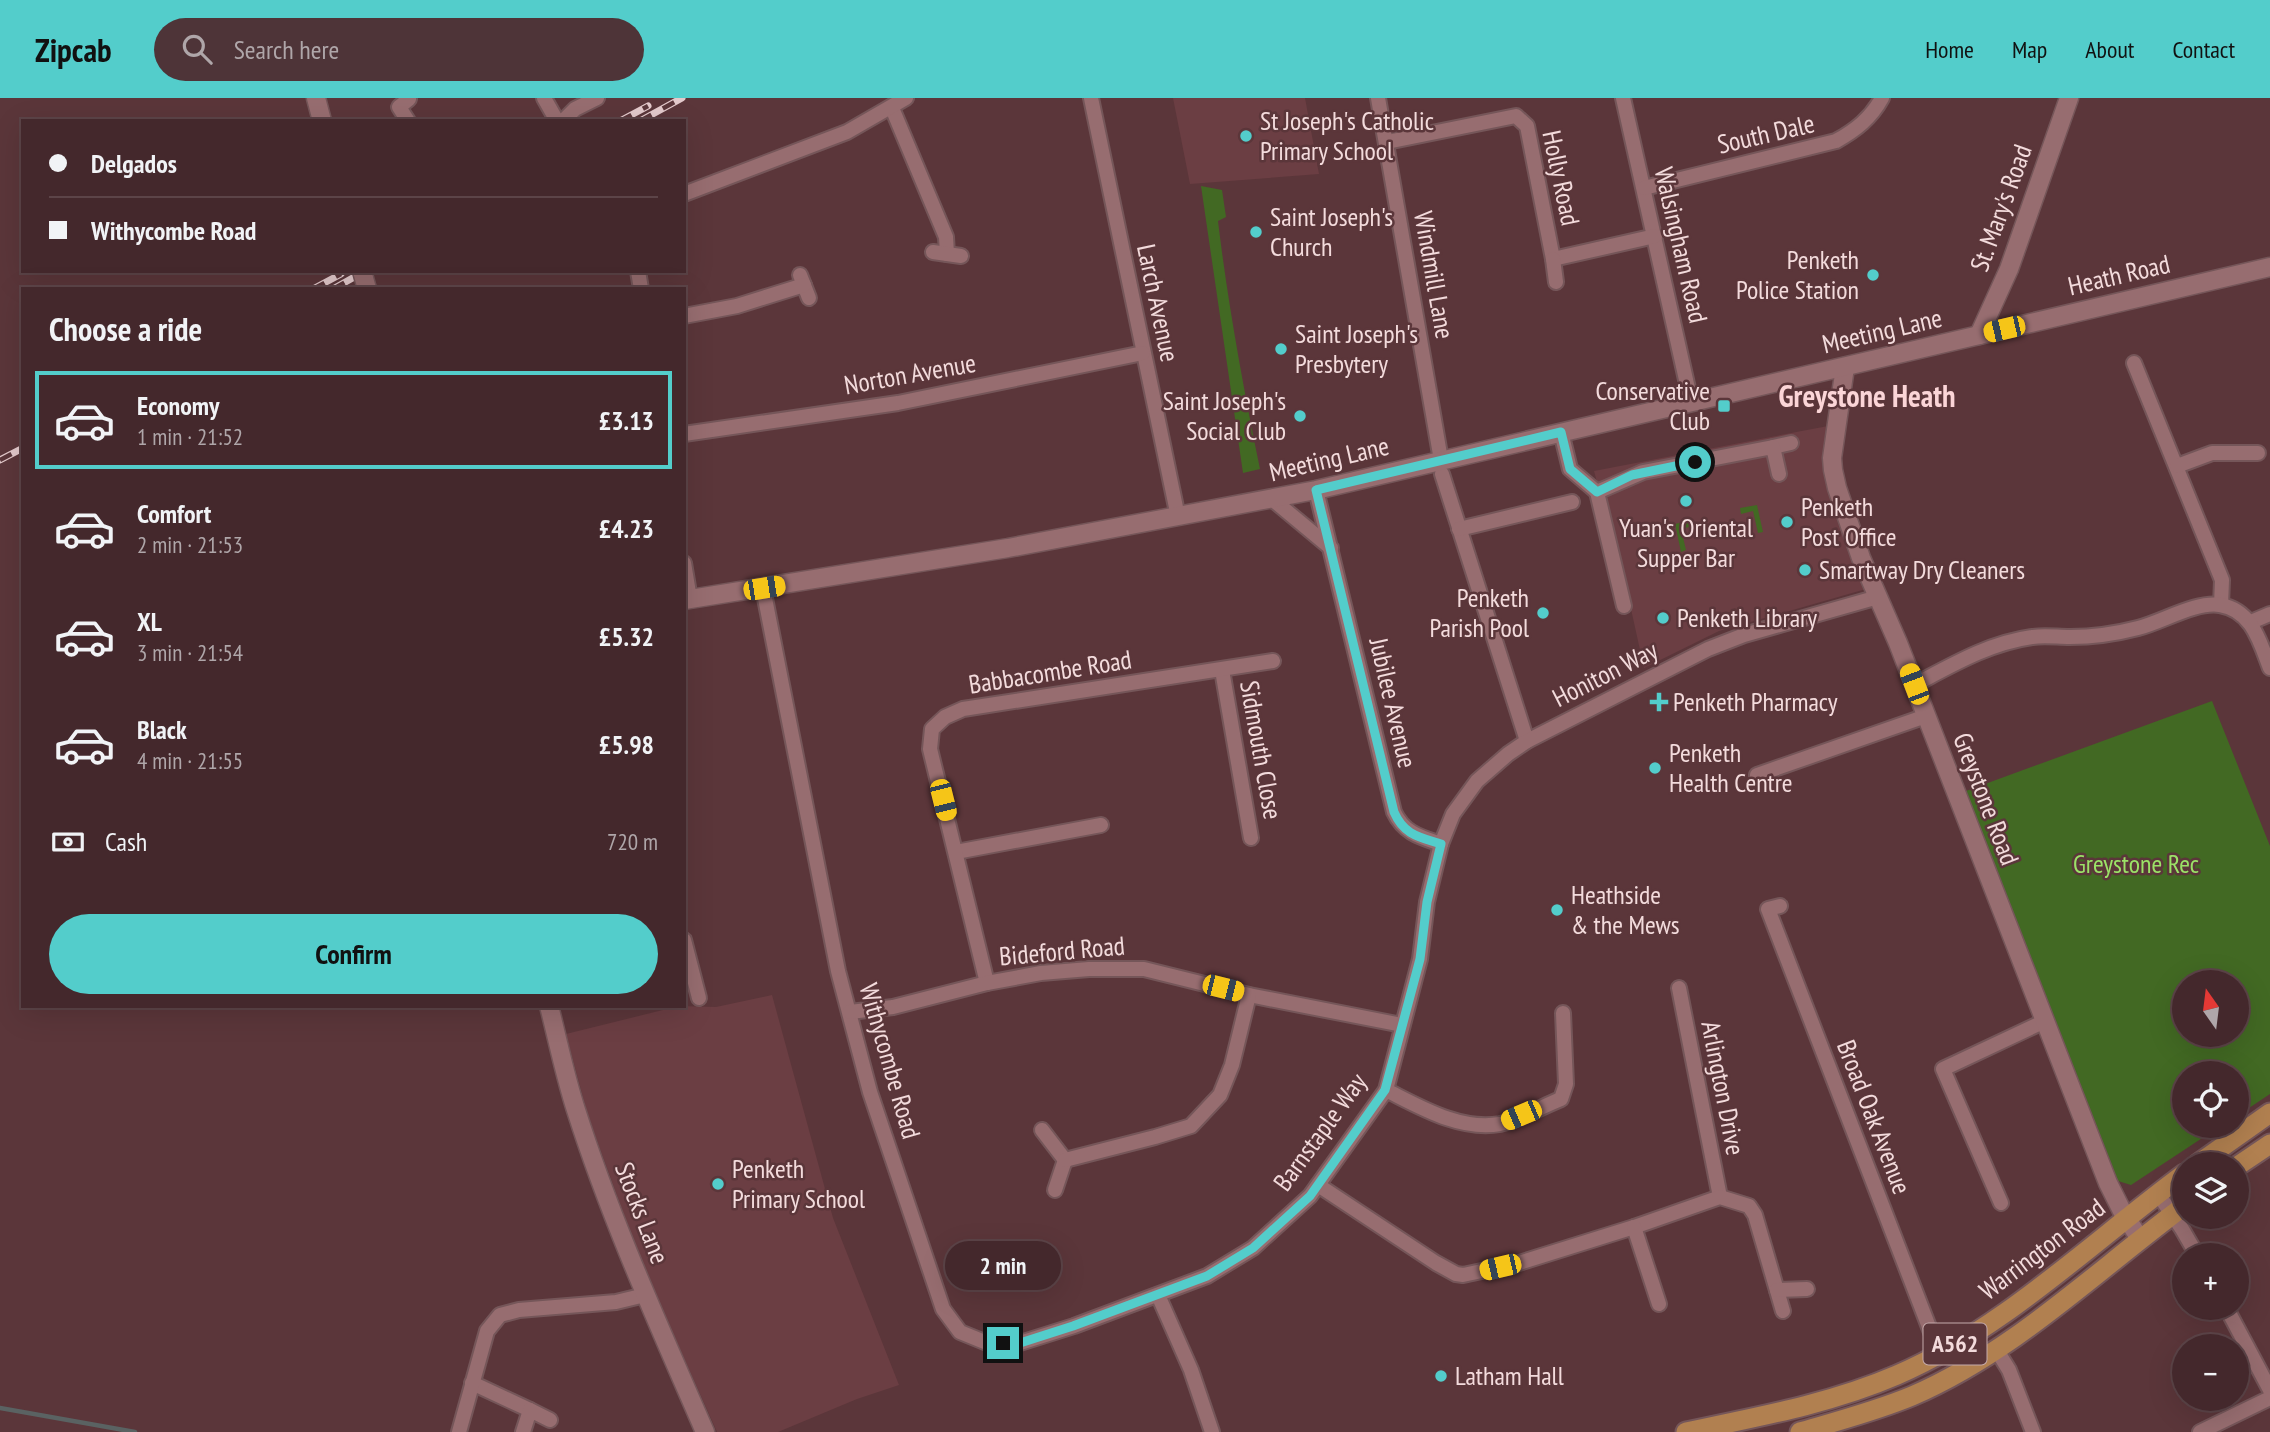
<!DOCTYPE html>
<meta charset="utf-8">
<style>
body{margin:0;font-family:"PT Sans Narrow",sans-serif;background:#4e3438;color:#f1f3f6;height:100vh;display:flex;flex-direction:column;font-size:26px;white-space:nowrap}
*{box-sizing:border-box;margin:0}
p{font-size:23px;color:#afa6a9}
.icon{flex:none;width:38px;height:38px;fill:none;stroke:currentColor;stroke-width:2;stroke-linecap:round;stroke-linejoin:round}
.map{position:relative;flex:1;overflow:hidden}
.side{position:absolute;left:21px;top:189px;width:665px;height:721px;display:flex;flex-direction:column;background:#44282c;border-radius:0px;box-shadow:0 7px 28px #0002,0 0 0 2px #5c4448}
.side>*{flex:none}
.banner{position:absolute;left:21px;top:21px;width:665px;height:154px;border-radius:0px;box-shadow:0 7px 28px #0002,0 0 0 2px #5c4448;display:grid;align-content:center;height:154px;padding:0 28px;background:#44282c}
.needle{width:46px;rotate:346deg}
.controls{position:absolute;left:2172px;top:872px;display:grid;gap:14px}
.controls a{display:grid;place-items:center;width:77px;height:77px;border-radius:50%;background:#44282c;box-shadow:0 7px 28px #0002,0 0 0 2px #5c4448;font-size:35px}
.end{position:absolute;width:32px;height:32px;margin:-16px;border:9px solid #53cdcb;background:#111;box-shadow:0 0 0 4px #111}
.from{border-radius:50%}
.bubble{position:absolute;height:49px;border-radius:24px;background:#44282c;box-shadow:0 7px 28px #0002,0 0 0 2px #5c4448;font-size:23px;font-weight:600;line-height:49px;text-align:center}
.car{position:absolute;width:21px;height:42px;margin:-21px -10px;border-radius:9px;box-shadow:0 0 5px 2px #0007;background:linear-gradient(#f5c518 24%,#345 0 40%,#f5c518 0 76%,#345 0 86%,#f5c518 0)}
.banner b{display:flex;align-items:center;gap:24px;height:66px;font-size:26px}
.banner b+b{border-top:2px solid #5c4448}
.banner i{width:18px;height:18px;background:#f1f3f6}
ul{padding:0;list-style:none}
li{display:flex;align-items:center;gap:21px;height:98px;margin:0 14px 10px;padding:0 14px;border:4px solid transparent;border-radius:0px}
li div{flex:1}
li b{display:block;font-size:26px}
li em{font-style:normal;font-weight:600}
li.current{border-color:#53cdcb}
li>.icon{width:63px;height:63px;stroke-width:1.5}
h2{padding:0 28px;font-size:32px;line-height:84px}
.pay{display:flex;align-items:center;gap:18px;height:77px;padding:0 28px;font-size:26px}
.pay p{margin-inline-start:auto}
.action{display:flex;gap:14px;margin-top:auto;padding:14px 28px}
.action a{flex:1;height:80px;border-radius:42px;background:#53cdcb;color:#111;font-size:28px;font-weight:600;line-height:80px;text-align:center}
header{display:flex;align-items:center;gap:42px;box-sizing:border-box;height:98px;padding:0 35px;background:#53cdcb;color:#111}
header strong{font-size:33px}
nav{display:flex;gap:38px;margin-inline-start:auto;font-size:24px}
.search{width:490px;height:63px;background:#4e3438;display:flex;align-items:center;gap:18px;box-sizing:border-box;padding:0 24px;border-radius:38px;color:#afa6a9;font-size:26px}
.map>svg:first-child{display:block}
</style>
<header>
<strong>Zipcab</strong>
<div class="search"><svg class="icon" aria-label="search" viewBox="0 0 24 24"><circle cx="10" cy="10" r="6"/><path d="M15 15l6 6"/></svg>Search here</div>
<nav><a>Home</a><a>Map</a><a>About</a><a>Contact</a></nav>
</header>
<div class="map">
<svg width="2270" height="1334" viewBox="0 0 2270 1334">
<rect width="100%" height="100%" fill="#5b363a"/>
<g fill="#6b3e43">
<polygon points="1173,0 1305,0 1319,76 1190,86"/>
<polygon points="1828,328 1825,371 1828,391 1866,491 1719,533 1644,570 1629,502 1594,373"/>
<polygon points="772,897 833,1120 899,1287 857,1301 778,1334 717,1334 649,1182 630,1133 588,1018 566,936 679,908 716,909"/>
</g>
<g fill="#426923" fill-rule="evenodd">
<path d="M1201 88 1222 92 1226 119 1218 123C1228 206 1243 288 1260 371L1243 375Z"/>
<polygon points="1757,407 1763,434 1758,435 1753,413 1741,416 1740,410"/>
<polygon points="1692,422 1693,428 1681,431 1686,452 1681,454 1675,426"/>
<path d="M2212 603 2270 748V996L2237 1018 2236 975H2184V1027H2222L2131 1087 2118 1083 1966 693ZM2184 884H2236V936H2184Z"/>
</g>
<g fill="none" stroke-linecap="round" stroke-linejoin="round">
<polyline stroke="#5a6262" stroke-width="4.5" points="0,1310 135,1334"/>
<g stroke="#755659" stroke-width="18">
<g id="minor">
<polyline points="544,0 557,23"/>
<polyline points="1091,0 1178,419"/>
<polyline points="1378,0 1441,362"/>
<polyline points="1623,0 1691,304"/>
<polyline points="892,10 946,139 947,156"/>
<polyline points="408,23 399,9 409,1"/>
<polyline points="563,23 575,11 597,0"/>
<polyline points="1387,44 1516,18 1527,28 1553,161 1655,138"/>
<path d="M1644 90 1836 43C1856 32 1871 20 1882 0"/>
<polyline points="684,96 847,34 906,0"/>
<polyline points="933,154 961,158"/>
<polyline points="1553,161 1556,184"/>
<polyline points="638,173 641,191"/>
<polyline points="800,177 809,200"/>
<polyline points="684,218 737,208 804,187"/>
<polyline points="2134,265 2222,482 2221,507"/>
<polyline points="1561,334 1570,371 1597,394"/>
<polyline points="684,336 898,305 1143,255"/>
<polyline points="1773,349 1791,345"/>
<polyline points="2177,368 2212,355 2258,355"/>
<polyline points="1442,376 1527,643"/>
<path d="M1316 392 1394 714C1404 735 1420 739 1441 746"/>
<polyline points="1272,401 1331,450"/>
<polyline points="1459,431 1572,404"/>
<polyline points="684,465 690,501"/>
<polyline points="763,490 838,873 870,994 943,1211 960,1234 987,1245 1020,1245 1074,1228 1207,1178 1253,1150 1310,1098 1386,992 1420,861 1427,804 1441,746 1453,716 1477,683 1508,656 1527,643 1708,551 1744,537 1878,499"/>
<polyline points="1624,508 1597,394 1643,374 1773,349 1779,376"/>
<polyline points="2251,524 2270,516"/>
<polyline points="1222,572 1251,740"/>
<path d="M1914 587C1952 567 1989 545 2032 539 2044 537 2057 539 2070 539 2093 539 2115 536 2138 530 2162 524 2196 503 2220 507 2252 512 2260 544 2270 570"/>
<polyline points="1757,677 1926,618"/>
<polyline points="956,754 1101,727"/>
<polyline points="1780,808 1768,811 1939,1255"/>
<polyline points="684,842 699,900"/>
<polyline points="987,885 930,651 932,631 945,619 963,611 1273,563"/>
<polyline points="1679,890 1720,1099"/>
<polyline points="850,914 893,909 987,885 1041,875 1089,871 1144,871 1249,897 1402,927"/>
<path d="M1386 992C1420 1009 1460 1033 1500 1026 1519 1022 1543 1008 1561 1001L1566 986 1563 915"/>
<polyline points="1042,1032 1065,1062 1055,1092"/>
<polyline points="1065,1062 1155,1039 1191,1028 1220,997 1232,967 1249,897"/>
<polyline points="1318,1087 1436,1165 1456,1176 1463,1177 1519,1165 1634,1129 1720,1099 1749,1108 1755,1117 1783,1213"/>
<polyline points="2158,1096 2182,1131 2197,1157"/>
<polyline points="2001,1105 1943,971 2045,923"/>
<polyline points="1634,1129 1659,1206"/>
<polyline points="1777,1192 1807,1191"/>
<polyline points="1158,1197 1191,1272 1212,1334"/>
<polyline points="2226,1209 2270,1292"/>
<polyline points="1996,1251 2009,1272 2033,1334"/>
<polyline points="472,1285 530,1312"/>
<polyline points="459,1334 487,1233 500,1217 519,1212 616,1204 645,1197"/>
<polyline points="523,1334 530,1312 550,1322"/>
<polyline points="2200,1334 2270,1300"/>
</g>
</g>
<g stroke="#755659" stroke-width="21">
<g id="tertiary">
<polyline points="316,0 322,23"/>
<polyline points="1979,237 2009,171 2069,0"/>
<polyline points="1845,269 1832,360 1833,372 1837,390 1861,460 1898,545 2108,1085 2122,1113 2140,1141"/>
<polyline points="684,502 1008,450 1316,392 2270,169"/>
<path d="M549 908C558 943 565 978 576 1012 611 1122 659 1228 705 1334"/>
</g>
</g>
<g stroke="#755659" stroke-width="23">
<g id="primary">
<polyline points="2198,1066 2270,1015"/>
<polyline points="2236,1069 2270,1046"/>
<path d="M1686 1334C1757 1319 1830 1306 1897 1277 2002 1232 2092 1144 2184 1076"/>
<path d="M1800 1334C1838 1323 1876 1313 1912 1298 2014 1254 2096 1173 2184 1108"/>
</g>
</g>
<use href="#minor" stroke="#976d70" stroke-width="14"/>
<use href="#tertiary" stroke="#976d70" stroke-width="18"/>
<use href="#primary" stroke="#b18050" stroke-width="19"/>
<g stroke="#e4cacc" stroke-width="7">
<g id="rail">
<polyline points="620,23 648,8"/>
<polyline points="640,23 682,0"/>
<polyline points="313,191 341,176"/>
<polyline points="333,191 365,173"/>
<polyline points="0,362 23,350"/>
</g>
</g>
<use href="#rail" stroke="#5b363a" stroke-width="4.5" stroke-dasharray="13" stroke-linecap="butt"/>
<g stroke="#755659" stroke-width="21" stroke-linecap="butt">
<polyline id="tertiary-bridge" points="362,173 367,191"/>
</g>
<use href="#tertiary-bridge" stroke="#976d70" stroke-width="18"/>
</g>
<g fill="none" stroke-linecap="round" stroke-linejoin="round">
<path stroke="#53cdcb" stroke-width="9" d="M1003 1245H1020L1073 1228 1207 1178 1253 1150 1310 1098 1385 992 1420 861 1427 804 1441 746C1419 739 1404 737 1394 714L1316 392 1561 334 1570 371 1597 394 1632 377 1695 364"/>
</g>
<g fill="#53cdcb" stroke="#5b363a" stroke-width="2.5">
<circle cx="1246" cy="38" r="7"/>
<circle cx="1256" cy="134" r="7"/>
<circle cx="1873" cy="177" r="7"/>
<circle cx="1281" cy="251" r="7"/>
<rect x="1717" y="301" width="14" height="14" rx="3.5"/>
<circle cx="1300" cy="318" r="7"/>
<circle cx="1686" cy="403" r="7"/>
<circle cx="1787" cy="424" r="7"/>
<circle cx="1805" cy="472" r="7"/>
<circle cx="1543" cy="515" r="7"/>
<circle cx="1663" cy="520" r="7"/>
<path d="M1655.5 593.5h7v7h7v7h-7v7h-7v-7h-7v-7h7z"/>
<circle cx="1655" cy="670" r="7"/>
<circle cx="1557" cy="812" r="7"/>
<circle cx="718" cy="1086" r="7"/>
<circle cx="1441" cy="1278" r="7"/>
</g>
<g text-anchor="middle" stroke-width="5" stroke-linejoin="round" paint-order="stroke">
<rect fill="#5b363a" stroke="#c5aaab" stroke-width="2" x="1923.5" y="1225.5" width="63" height="41" rx="5"/>
<g font-size="24" font-weight="bold" fill="#f3dbdc">
<text x="1955" y="1254">A562</text>
</g>
<g font-size="26" fill="#f3dbdc" stroke="#5b363a" text-anchor="start">
<text x="1260" y="32">St Joseph's Catholic<tspan x="1260" dy="30">Primary School</tspan></text>
<text x="1270" y="128">Saint Joseph's<tspan x="1270" dy="30">Church</tspan></text>
<text x="1859" y="171" text-anchor="end">Penketh<tspan x="1859" dy="30">Police Station</tspan></text>
<text x="1295" y="245">Saint Joseph's<tspan x="1295" dy="30">Presbytery</tspan></text>
<text x="1710" y="302" text-anchor="end">Conservative<tspan x="1710" dy="30">Club</tspan></text>
<text x="1286" y="312" text-anchor="end">Saint Joseph's<tspan x="1286" dy="30">Social Club</tspan></text>
<text x="1801" y="418">Penketh<tspan x="1801" dy="30">Post Office</tspan></text>
<text x="1686" y="439" text-anchor="middle">Yuan's Oriental<tspan x="1686" dy="30">Supper Bar</tspan></text>
<text x="1819" y="481">Smartway Dry Cleaners</text>
<text x="1529" y="509" text-anchor="end">Penketh<tspan x="1529" dy="30">Parish Pool</tspan></text>
<text x="1677" y="529">Penketh Library</text>
<text x="1673" y="613">Penketh Pharmacy</text>
<text x="1669" y="664">Penketh<tspan x="1669" dy="30">Health Centre</tspan></text>
<text x="1571" y="806">Heathside<tspan x="1571" dy="30">&amp; the Mews</tspan></text>
<text x="732" y="1080">Penketh<tspan x="732" dy="30">Primary School</tspan></text>
<text x="1455" y="1287">Latham Hall</text>
</g>
<g font-size="26" fill="#f3dbdc" stroke="#5b363a">
<text transform="translate(1766 36) rotate(-13)" y="9">South Dale</text>
<text transform="translate(1561 80) rotate(78)" y="9">Holly Road</text>
<text transform="translate(2001 110) rotate(-70)" y="9">St. Mary's Road</text>
<text transform="translate(1681 147) rotate(77)" y="9">Walsingham Road</text>
<text transform="translate(1434 177) rotate(80)" y="9">Windmill Lane</text>
<text transform="translate(2119 177) rotate(-13)" y="9">Heath Road</text>
<text transform="translate(1158 205) rotate(78)" y="9">Larch Avenue</text>
<text transform="translate(1882 233) rotate(-13)" y="9">Meeting Lane</text>
<text transform="translate(910 276) rotate(-10)" y="9">Norton Avenue</text>
<text transform="translate(1329 361) rotate(-13)" y="9">Meeting Lane</text>
<text transform="translate(1050 574) rotate(-9)" y="9">Babbacombe Road</text>
<text transform="translate(1605 576) rotate(-27)" y="9">Honiton Way</text>
<text transform="translate(1393 605) rotate(77)" y="9">Jubilee Avenue</text>
<text transform="translate(1261 652) rotate(80)" y="9">Sidmouth Close</text>
<text transform="translate(1986 701) rotate(69)" y="9">Greystone Road</text>
<text transform="translate(1062 853) rotate(-5)" y="9">Bideford Road</text>
<text transform="translate(890 963) rotate(74)" y="9">Withycombe Road</text>
<text transform="translate(1723 990) rotate(79)" y="9">Arlington Drive</text>
<text transform="translate(1874 1019) rotate(69)" y="9">Broad Oak Avenue</text>
<text transform="translate(1320 1034) rotate(-54)" y="9">Barnstaple Way</text>
<text transform="translate(642 1115) rotate(69)" y="9">Stocks Lane</text>
<text transform="translate(2042 1151) rotate(-37)" y="9">Warrington Road</text>
</g>
<g font-size="26" fill="#9be267" stroke="#5b363a">
<text x="2136" y="775">Greystone Rec</text>
</g>
<g font-size="30" font-weight="bold" fill="#fbd5d7" stroke="#5b363a">
<text x="1867" y="309">Greystone Heath</text>
</g>
</g>
</svg>
<div class="controls">
<a><svg class="needle" viewBox="-14 -14 28 28"><path d="M0-13l5 13h-10z" fill="#e53935"/><path d="M0 13l5-13h-10z" fill="#afa6a9"/></svg></a>
<a><svg class="icon" aria-label="locate" viewBox="0 0 24 24"><circle cx="12" cy="12" r="6"/><path d="M12 2v4M12 18v4M2 12h4M18 12h4"/></svg></a>
<a><svg class="icon" aria-label="layers" viewBox="0 0 24 24"><path d="M12 4l9 5-9 5-9-5zM3 14l9 5 9-5"/></svg></a>
<a>+</a>
<a>−</a>
</div>
<i class="end from" style="left:1695px;top:364px"></i>
<i class="end" style="left:1003px;top:1245px"></i>
<div class="bubble" style="left:945px;top:1143px;width:116px">2 min</div>
<i class="car" style="left:2004px;top:231px;rotate:257deg"></i>
<i class="car" style="left:764px;top:490px;rotate:81deg"></i>
<i class="car" style="left:1914px;top:586px;rotate:339deg"></i>
<i class="car" style="left:943px;top:702px;rotate:166deg"></i>
<i class="car" style="left:1223px;top:890px;rotate:104deg"></i>
<i class="car" style="left:1521px;top:1017px;rotate:247deg"></i>
<i class="car" style="left:1500px;top:1169px;rotate:257deg"></i>
<div class="banner">
<b><i class="from"></i>Delgados</b>
<b><i></i>Withycombe Road</b>
</div>
<section class="side">
<h2>Choose a ride</h2>
<ul>
<li class="current"><svg class="icon" aria-label="car" viewBox="0 0 24 24"><path d="M5 17H2v-5l4-1 3-4h7l3 4 3 1v5h-3M9 17h6M6 11h13"/><circle cx="7" cy="17" r="2"/><circle cx="17" cy="17" r="2"/></svg><div><b>Economy</b><p>1 min · 21:52</p></div><em>£3.13</em></li>
<li><svg class="icon" aria-label="car" viewBox="0 0 24 24"><path d="M5 17H2v-5l4-1 3-4h7l3 4 3 1v5h-3M9 17h6M6 11h13"/><circle cx="7" cy="17" r="2"/><circle cx="17" cy="17" r="2"/></svg><div><b>Comfort</b><p>2 min · 21:53</p></div><em>£4.23</em></li>
<li><svg class="icon" aria-label="car" viewBox="0 0 24 24"><path d="M5 17H2v-5l4-1 3-4h7l3 4 3 1v5h-3M9 17h6M6 11h13"/><circle cx="7" cy="17" r="2"/><circle cx="17" cy="17" r="2"/></svg><div><b>XL</b><p>3 min · 21:54</p></div><em>£5.32</em></li>
<li><svg class="icon" aria-label="car" viewBox="0 0 24 24"><path d="M5 17H2v-5l4-1 3-4h7l3 4 3 1v5h-3M9 17h6M6 11h13"/><circle cx="7" cy="17" r="2"/><circle cx="17" cy="17" r="2"/></svg><div><b>Black</b><p>4 min · 21:55</p></div><em>£5.98</em></li>
</ul>
<div class="pay"><svg class="icon" aria-label="cash" viewBox="0 0 24 24"><path d="M3 7h18v10H3z"/><circle cx="12" cy="12" r="2"/></svg>Cash<p>720 m</p></div>
<div class="action"><a>Confirm</a></div>
</section>
</div>
